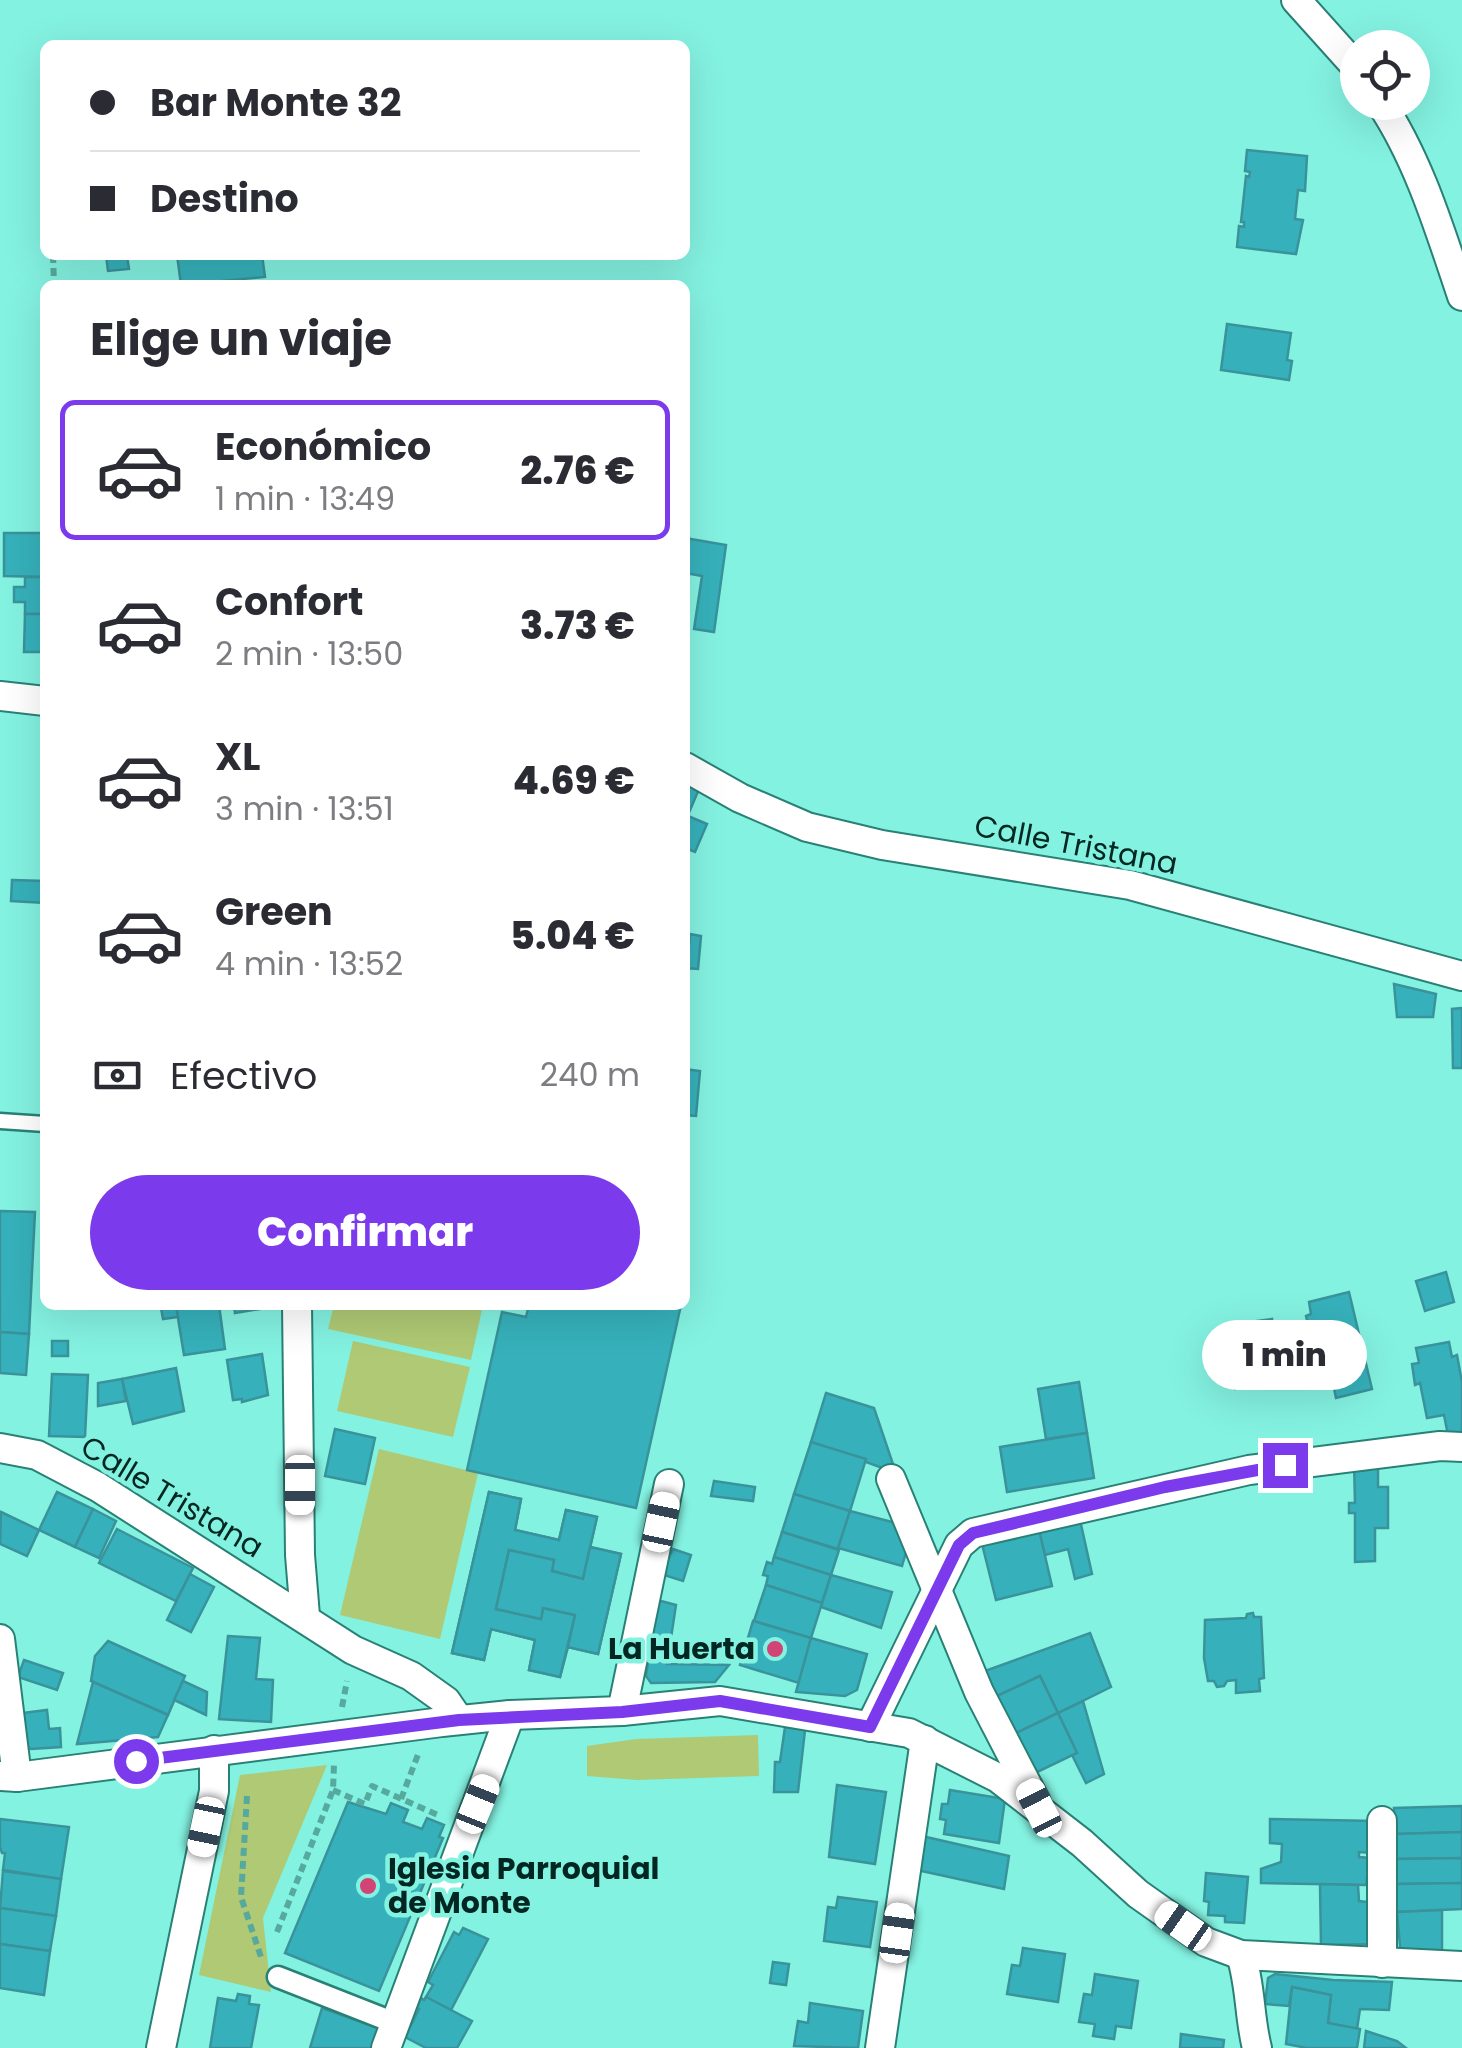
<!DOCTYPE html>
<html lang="es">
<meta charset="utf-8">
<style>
body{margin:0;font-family:Poppins,sans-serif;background:#f2f2f3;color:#2b2b33;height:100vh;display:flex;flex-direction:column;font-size:38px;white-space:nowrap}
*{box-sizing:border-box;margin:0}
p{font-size:32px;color:#7c7c81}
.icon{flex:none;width:55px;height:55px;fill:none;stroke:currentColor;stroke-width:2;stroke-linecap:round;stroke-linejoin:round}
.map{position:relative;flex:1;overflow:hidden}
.side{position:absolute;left:40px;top:280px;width:650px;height:1030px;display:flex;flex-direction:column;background:#fff;border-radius:15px;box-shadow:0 10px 40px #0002}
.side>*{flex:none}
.banner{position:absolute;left:40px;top:40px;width:650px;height:220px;border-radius:15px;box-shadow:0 10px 40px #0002;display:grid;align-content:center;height:220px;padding:0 50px;background:#fff}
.tools{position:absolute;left:1340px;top:30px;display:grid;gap:20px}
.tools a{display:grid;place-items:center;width:90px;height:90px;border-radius:50%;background:#fff;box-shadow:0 10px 40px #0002;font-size:50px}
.end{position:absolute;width:45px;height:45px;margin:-22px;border:12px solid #7c3aed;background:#fff;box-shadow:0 0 0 5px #fff}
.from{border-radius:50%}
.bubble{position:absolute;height:70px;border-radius:35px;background:#fff;box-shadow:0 10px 40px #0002;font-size:32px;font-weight:800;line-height:70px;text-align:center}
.car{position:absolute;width:30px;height:60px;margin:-30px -15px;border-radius:12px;box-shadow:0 0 8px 2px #0007;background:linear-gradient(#fff 24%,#345 0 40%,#fff 0 76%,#345 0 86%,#fff 0)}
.banner b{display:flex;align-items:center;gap:35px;height:95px;font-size:38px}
.banner b+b{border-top:2px solid #e1e1e2}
.banner i{width:25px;height:25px;background:#2b2b33}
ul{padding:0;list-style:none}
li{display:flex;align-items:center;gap:30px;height:140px;margin:0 20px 15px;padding:0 30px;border:5px solid transparent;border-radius:15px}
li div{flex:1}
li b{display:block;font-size:38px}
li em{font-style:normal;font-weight:800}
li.current{border-color:#7c3aed}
li>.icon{width:90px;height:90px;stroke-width:1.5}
h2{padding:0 50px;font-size:45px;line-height:120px}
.pay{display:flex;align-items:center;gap:25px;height:110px;padding:0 50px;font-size:38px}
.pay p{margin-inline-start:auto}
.button{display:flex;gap:20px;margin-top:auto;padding:20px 50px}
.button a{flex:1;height:115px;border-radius:60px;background:#7c3aed;color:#fff;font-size:40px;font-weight:800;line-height:115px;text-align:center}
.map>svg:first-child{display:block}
</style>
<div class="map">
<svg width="1462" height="2048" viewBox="0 0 1462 2048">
<rect width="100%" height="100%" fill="#84f2e1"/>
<g fill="#afc974">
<polygon points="334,1305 483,1305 471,1360 328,1329"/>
<polygon points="353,1341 470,1367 453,1437 337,1411"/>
<polygon points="379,1449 478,1473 440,1639 340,1615"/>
<polygon points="758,1735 759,1776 637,1780 587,1776 587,1746 636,1739"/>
<polygon points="327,1765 263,1918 271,1992 199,1975 240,1775"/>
</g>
<g fill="#36b1bb" stroke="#3a939b" stroke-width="2.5">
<polygon points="1247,150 1307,156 1305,191 1298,190 1295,219 1303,220 1296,254 1237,247 1239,226 1244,227 1244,222 1241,222 1246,176 1249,177 1250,172 1245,171"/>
<polygon points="106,255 138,255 127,256 129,269 108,271"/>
<polygon points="177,255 262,255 265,277 181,285"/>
<polygon points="1227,324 1291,333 1287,360 1292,361 1289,380 1221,370"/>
<polygon points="4,533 45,533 45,577 4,576"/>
<polygon points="685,538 726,545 714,632 694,629 702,576 685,573"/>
<polygon points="25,577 45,577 45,614 25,614 25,602 14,602 14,587 25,587"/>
<polygon points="25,614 45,614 45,652 24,652"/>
<polygon points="685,775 702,782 685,822"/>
<polygon points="688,816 707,824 695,852 685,848"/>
<polygon points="12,880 45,881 45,903 11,901"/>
<polygon points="690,934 701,936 698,969 685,968 685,945 689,945"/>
<polygon points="1394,984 1436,994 1433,1017 1397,1017"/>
<polygon points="1462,1008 1462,1068 1453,1068 1452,1009"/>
<polygon points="685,1069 700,1071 696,1116 685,1115"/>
<polygon points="0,1211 35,1212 29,1334 0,1332"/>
<polygon points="1446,1272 1454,1302 1425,1311 1416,1281"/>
<polygon points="1349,1292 1372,1389 1336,1398 1332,1379 1322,1381 1306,1316 1311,1314 1309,1302"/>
<polygon points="219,1305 225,1349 184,1355 176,1306"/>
<polygon points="234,1305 278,1305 278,1306 235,1313"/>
<polygon points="529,1305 681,1305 636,1508 467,1470 502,1312 526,1317"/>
<polygon points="176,1306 178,1317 163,1319 161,1308"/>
<polygon points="1272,1319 1275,1344 1270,1344 1272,1359 1266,1360 1268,1371 1279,1370 1280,1385 1235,1389 1227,1325"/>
<polygon points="0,1332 29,1334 26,1375 0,1373"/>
<rect x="52" y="1341" width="16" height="15"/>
<polygon points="1449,1342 1452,1357 1457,1355 1462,1382 1462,1433 1448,1435 1444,1415 1427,1418 1420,1383 1415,1385 1412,1364 1419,1363 1416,1348"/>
<polygon points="262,1354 268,1395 242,1402 242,1399 233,1400 227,1360"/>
<polygon points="176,1368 184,1411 133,1424 122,1379"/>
<polygon points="52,1374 88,1375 85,1437 49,1436"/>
<polygon points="122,1379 126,1401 98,1406 98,1383"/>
<polygon points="1079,1382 1087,1433 1046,1439 1038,1389"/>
<polygon points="826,1393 874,1408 896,1473 811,1442"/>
<polygon points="335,1429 375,1438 365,1484 325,1476"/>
<polygon points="1087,1433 1094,1478 1007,1492 1000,1447"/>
<polygon points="811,1442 866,1459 850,1511 794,1494"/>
<polygon points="1378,1461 1378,1487 1388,1487 1388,1528 1375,1528 1375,1561 1355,1562 1355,1513 1349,1513 1349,1503 1355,1503 1354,1462"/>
<polygon points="714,1481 755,1487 753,1501 711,1496"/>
<polygon points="57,1492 93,1509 75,1547 39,1530"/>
<polygon points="489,1492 521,1499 515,1530 559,1540 566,1510 597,1517 590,1547 621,1554 598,1654 568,1647 560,1677 529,1670 535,1640 491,1629 484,1660 452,1653"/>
<polygon points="489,1492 521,1499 515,1530 559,1540 566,1510 597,1517 583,1579 552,1571 554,1560 509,1550 496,1609 541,1619 543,1608 575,1615 560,1677 529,1670 535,1640 491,1629 484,1660 452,1653"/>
<polygon points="794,1494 850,1511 838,1549 782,1532"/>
<polygon points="93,1509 116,1521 99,1558 75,1547"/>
<polygon points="850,1511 900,1524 908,1545 902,1566 838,1548"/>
<polygon points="1,1512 39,1530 27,1556 0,1544"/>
<polygon points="1080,1520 1092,1574 1075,1579 1068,1549 1045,1555 1039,1530"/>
<polygon points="117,1529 193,1568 176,1601 99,1563"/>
<polygon points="1039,1530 1052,1586 996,1600 982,1544"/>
<polygon points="782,1532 839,1550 831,1575 774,1557"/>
<polygon points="590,1547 621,1554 598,1654 568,1647 575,1615 543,1608 541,1619 496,1609 509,1550 554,1560 552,1571 583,1579"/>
<polygon points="673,1549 691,1555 683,1581 661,1574"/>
<polygon points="774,1557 831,1575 822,1603 766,1585 768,1576 763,1575 767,1562 772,1564"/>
<polygon points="190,1574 214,1587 191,1632 167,1620"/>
<polygon points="831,1575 892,1592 881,1628 821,1607"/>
<polygon points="766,1585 822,1603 811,1638 754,1621"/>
<polygon points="657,1600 676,1605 667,1664 729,1665 715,1682 651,1683 646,1676"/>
<polygon points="1253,1613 1254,1617 1261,1617 1264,1678 1259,1679 1260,1691 1236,1693 1236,1680 1227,1681 1224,1686 1217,1687 1214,1681 1208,1681 1204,1658 1205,1620 1246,1618 1247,1614"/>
<polygon points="753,1621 811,1638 799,1683 740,1665"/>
<polygon points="1090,1633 1111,1687 1058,1713 1040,1676 997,1696 985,1671"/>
<polygon points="228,1636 260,1638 256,1679 273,1680 271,1722 219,1719"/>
<polygon points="811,1638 867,1654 857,1690 845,1696 796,1692"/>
<polygon points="108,1641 185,1676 168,1715 91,1681 95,1656"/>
<polygon points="24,1660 63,1673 57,1690 18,1677"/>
<polygon points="1040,1676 1058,1713 1014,1734 997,1696"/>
<polygon points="183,1681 207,1692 206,1715 174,1700"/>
<polygon points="93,1682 168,1715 158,1737 77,1744"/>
<polygon points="1083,1701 1104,1774 1086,1783 1072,1755 1077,1753 1058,1713"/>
<polygon points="47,1710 49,1729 60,1728 61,1747 31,1749 25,1745 22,1713"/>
<polygon points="1058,1713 1077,1753 1033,1774 1014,1734"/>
<polygon points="785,1727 805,1730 798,1792 774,1792 775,1762 780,1762"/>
<polygon points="837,1785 886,1792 875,1864 829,1857"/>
<polygon points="950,1790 1005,1799 999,1843 944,1834 946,1820 940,1819 942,1804 948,1804"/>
<polygon points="348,1802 386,1814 391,1803 408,1810 403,1822 422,1829 427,1818 444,1825 439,1837 443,1838 379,1991 285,1953"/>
<polygon points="1462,1806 1462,1832 1395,1834 1394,1808"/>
<polygon points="0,1819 69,1827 61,1879 3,1870 5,1853 2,1853 0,1847"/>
<polygon points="1270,1819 1375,1821 1371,1853 1359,1852 1359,1857 1370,1858 1366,1885 1261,1883 1261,1869 1281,1862 1282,1844 1270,1843"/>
<polygon points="1462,1832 1462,1858 1396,1859 1395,1834"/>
<polygon points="922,1836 1009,1856 1004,1889 917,1870"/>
<polygon points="1462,1858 1462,1883 1396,1884 1396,1859"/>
<polygon points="3,1871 61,1879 56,1916 0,1908"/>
<polygon points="1206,1873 1248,1877 1244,1923 1225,1922 1225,1916 1208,1915 1209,1902 1204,1901"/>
<polygon points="1462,1883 1462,1909 1397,1912 1396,1884"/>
<polygon points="1320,1884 1358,1885 1359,1901 1368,1902 1369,1944 1321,1945"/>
<polygon points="838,1897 877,1902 870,1947 824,1941 828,1907 836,1908"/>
<polygon points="0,1908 56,1916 50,1951 0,1944"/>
<polygon points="1442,1910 1442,1955 1401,1957 1397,1912"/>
<polygon points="463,1928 488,1939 451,2010 426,1997 433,1985 428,1982 454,1932 459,1935"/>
<polygon points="0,1944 50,1951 44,1995 0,1988"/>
<polygon points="1023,1948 1065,1954 1058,2002 1007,1994 1012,1965 1020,1966"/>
<polygon points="773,1962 789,1964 786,1985 770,1983"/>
<polygon points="1095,1974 1138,1981 1131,2028 1116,2026 1114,2039 1093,2036 1095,2024 1079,2022 1084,1994 1092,1995"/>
<polygon points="1275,1974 1333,1980 1392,1982 1389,2010 1360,2009 1357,2029 1328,2023 1331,1995 1292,1987 1289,2006 1265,2004 1268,1978"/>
<polygon points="1292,1987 1331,1995 1328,2023 1360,2029 1357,2048 1307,2048 1286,2044"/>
<polygon points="238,1994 250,1996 249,2004 259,2005 251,2048 210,2048 218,1998 236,2001"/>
<polygon points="426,1997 472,2021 457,2048 426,2048 405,2037 419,2009 417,2008 421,1998 424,2000"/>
<polygon points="810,2003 863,2011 858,2048 794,2046 798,2021 808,2023"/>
<polygon points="322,2008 378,2028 372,2048 310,2048"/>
<polygon points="1366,2031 1397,2041 1406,2048 1364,2048"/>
<polygon points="1181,2034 1224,2040 1223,2048 1180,2048"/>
</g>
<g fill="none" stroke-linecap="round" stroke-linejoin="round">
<g stroke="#298176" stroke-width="19">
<polyline id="service" points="0,1121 45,1124"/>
</g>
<g stroke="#298176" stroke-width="25">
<polyline id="pedestrian" points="278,1977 395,2023"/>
</g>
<g stroke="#298176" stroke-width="32">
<g id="minor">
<polyline points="1296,0 1358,69"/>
<path d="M1380 102C1419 160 1440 231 1462 296"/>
<polyline points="0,696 45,701"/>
<polyline points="685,767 740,798 807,827 882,845 1130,885 1462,976"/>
<polyline points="297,1305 300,1555 305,1616"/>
<polyline points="0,1448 37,1455 98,1487 353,1650 411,1676 446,1701 459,1720"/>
<polyline points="891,1479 979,1692 1036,1802"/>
<polyline points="0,1639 17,1777"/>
<polyline points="622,1711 669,1484"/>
<polyline points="870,1727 959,1545 973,1533 1249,1470 1440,1446 1462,1447"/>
<polyline points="0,1776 17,1777 442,1722 510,1715 622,1711 720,1701 909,1733 998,1778 1082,1843 1138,1894 1206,1942 1241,1955 1462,1966"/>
<polyline points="1382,1821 1382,1963"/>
<path d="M1241 1955C1251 1986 1249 2017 1257 2048"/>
<polyline points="161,2048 214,1791 214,1750"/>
<polyline points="386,2048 510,1715"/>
<polyline points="880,2048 925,1740"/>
</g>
</g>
<g stroke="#56aa9d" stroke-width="6" stroke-dasharray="8 5" stroke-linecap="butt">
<polyline points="53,255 54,285"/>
<polyline points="342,1707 347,1681"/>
<polyline points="333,1790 365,1804 372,1786 440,1816"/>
<polyline points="247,1796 241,1897 262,1960"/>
<polyline points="401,1799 419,1752"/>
<polyline points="277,1932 333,1790 334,1764"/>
</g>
<use href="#service" stroke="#fff" stroke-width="14"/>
<use href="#pedestrian" stroke="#fff" stroke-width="20"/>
<use href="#minor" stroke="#fff" stroke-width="28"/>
</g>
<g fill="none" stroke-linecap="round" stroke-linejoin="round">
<polyline stroke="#7c3aed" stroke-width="12" points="136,1761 459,1720 622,1712 720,1701 870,1727 959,1545 973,1533 1165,1487 1285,1465"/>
</g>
<g fill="#d14475" stroke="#84f2e1" stroke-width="4">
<circle cx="775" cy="1649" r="10"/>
<circle cx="368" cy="1886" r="10"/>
</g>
<g text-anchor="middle" stroke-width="9" stroke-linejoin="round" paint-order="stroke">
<g font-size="30" fill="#022722" stroke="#84f2e1">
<text transform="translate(1076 845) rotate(11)" y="10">Calle Tristana</text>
<text transform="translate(172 1497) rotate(31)" y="10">Calle Tristana</text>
</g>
<g font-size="30" font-weight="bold" fill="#022722" stroke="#84f2e1" text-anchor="end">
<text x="755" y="1659">La Huerta</text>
<text x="388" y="1879" text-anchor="start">Iglesia Parroquial<tspan x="388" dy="34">de Monte</tspan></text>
</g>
</g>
</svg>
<div class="tools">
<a><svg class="icon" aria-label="locate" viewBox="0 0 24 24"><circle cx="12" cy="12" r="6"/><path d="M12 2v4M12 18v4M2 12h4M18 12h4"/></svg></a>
</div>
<i class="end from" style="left:136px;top:1761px"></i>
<i class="end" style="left:1285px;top:1465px"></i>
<div class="bubble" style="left:1202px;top:1320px;width:165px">1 min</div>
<i class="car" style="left:300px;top:1485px;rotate:180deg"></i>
<i class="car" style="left:661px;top:1522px;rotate:12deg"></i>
<i class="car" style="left:478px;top:1804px;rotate:22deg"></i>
<i class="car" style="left:1039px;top:1808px;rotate:333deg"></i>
<i class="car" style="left:206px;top:1827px;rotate:192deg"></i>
<i class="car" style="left:1183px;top:1926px;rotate:305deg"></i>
<i class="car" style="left:897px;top:1933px;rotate:8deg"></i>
<div class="banner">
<b><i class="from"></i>Bar Monte 32</b>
<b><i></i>Destino</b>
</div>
<section class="side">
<h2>Elige un viaje</h2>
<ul>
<li class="current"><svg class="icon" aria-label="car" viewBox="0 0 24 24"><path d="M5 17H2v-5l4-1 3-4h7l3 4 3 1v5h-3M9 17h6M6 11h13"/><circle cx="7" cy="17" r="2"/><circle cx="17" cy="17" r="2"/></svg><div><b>Económico</b><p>1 min · 13:49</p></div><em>2.76 €</em></li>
<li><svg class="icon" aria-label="car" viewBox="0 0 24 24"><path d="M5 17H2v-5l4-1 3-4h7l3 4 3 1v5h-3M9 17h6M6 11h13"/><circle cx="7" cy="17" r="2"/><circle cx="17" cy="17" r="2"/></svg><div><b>Confort</b><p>2 min · 13:50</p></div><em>3.73 €</em></li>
<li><svg class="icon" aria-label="car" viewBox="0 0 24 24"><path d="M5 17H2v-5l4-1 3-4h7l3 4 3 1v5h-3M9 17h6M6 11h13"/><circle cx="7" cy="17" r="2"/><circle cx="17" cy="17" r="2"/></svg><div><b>XL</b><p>3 min · 13:51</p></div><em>4.69 €</em></li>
<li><svg class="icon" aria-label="car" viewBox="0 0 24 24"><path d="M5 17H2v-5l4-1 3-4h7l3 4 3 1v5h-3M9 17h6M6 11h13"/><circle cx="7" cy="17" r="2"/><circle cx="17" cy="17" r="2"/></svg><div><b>Green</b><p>4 min · 13:52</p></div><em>5.04 €</em></li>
</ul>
<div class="pay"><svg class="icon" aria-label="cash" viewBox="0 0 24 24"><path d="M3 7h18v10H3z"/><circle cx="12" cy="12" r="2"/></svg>Efectivo<p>240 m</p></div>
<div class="button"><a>Confirmar</a></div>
</section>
</div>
